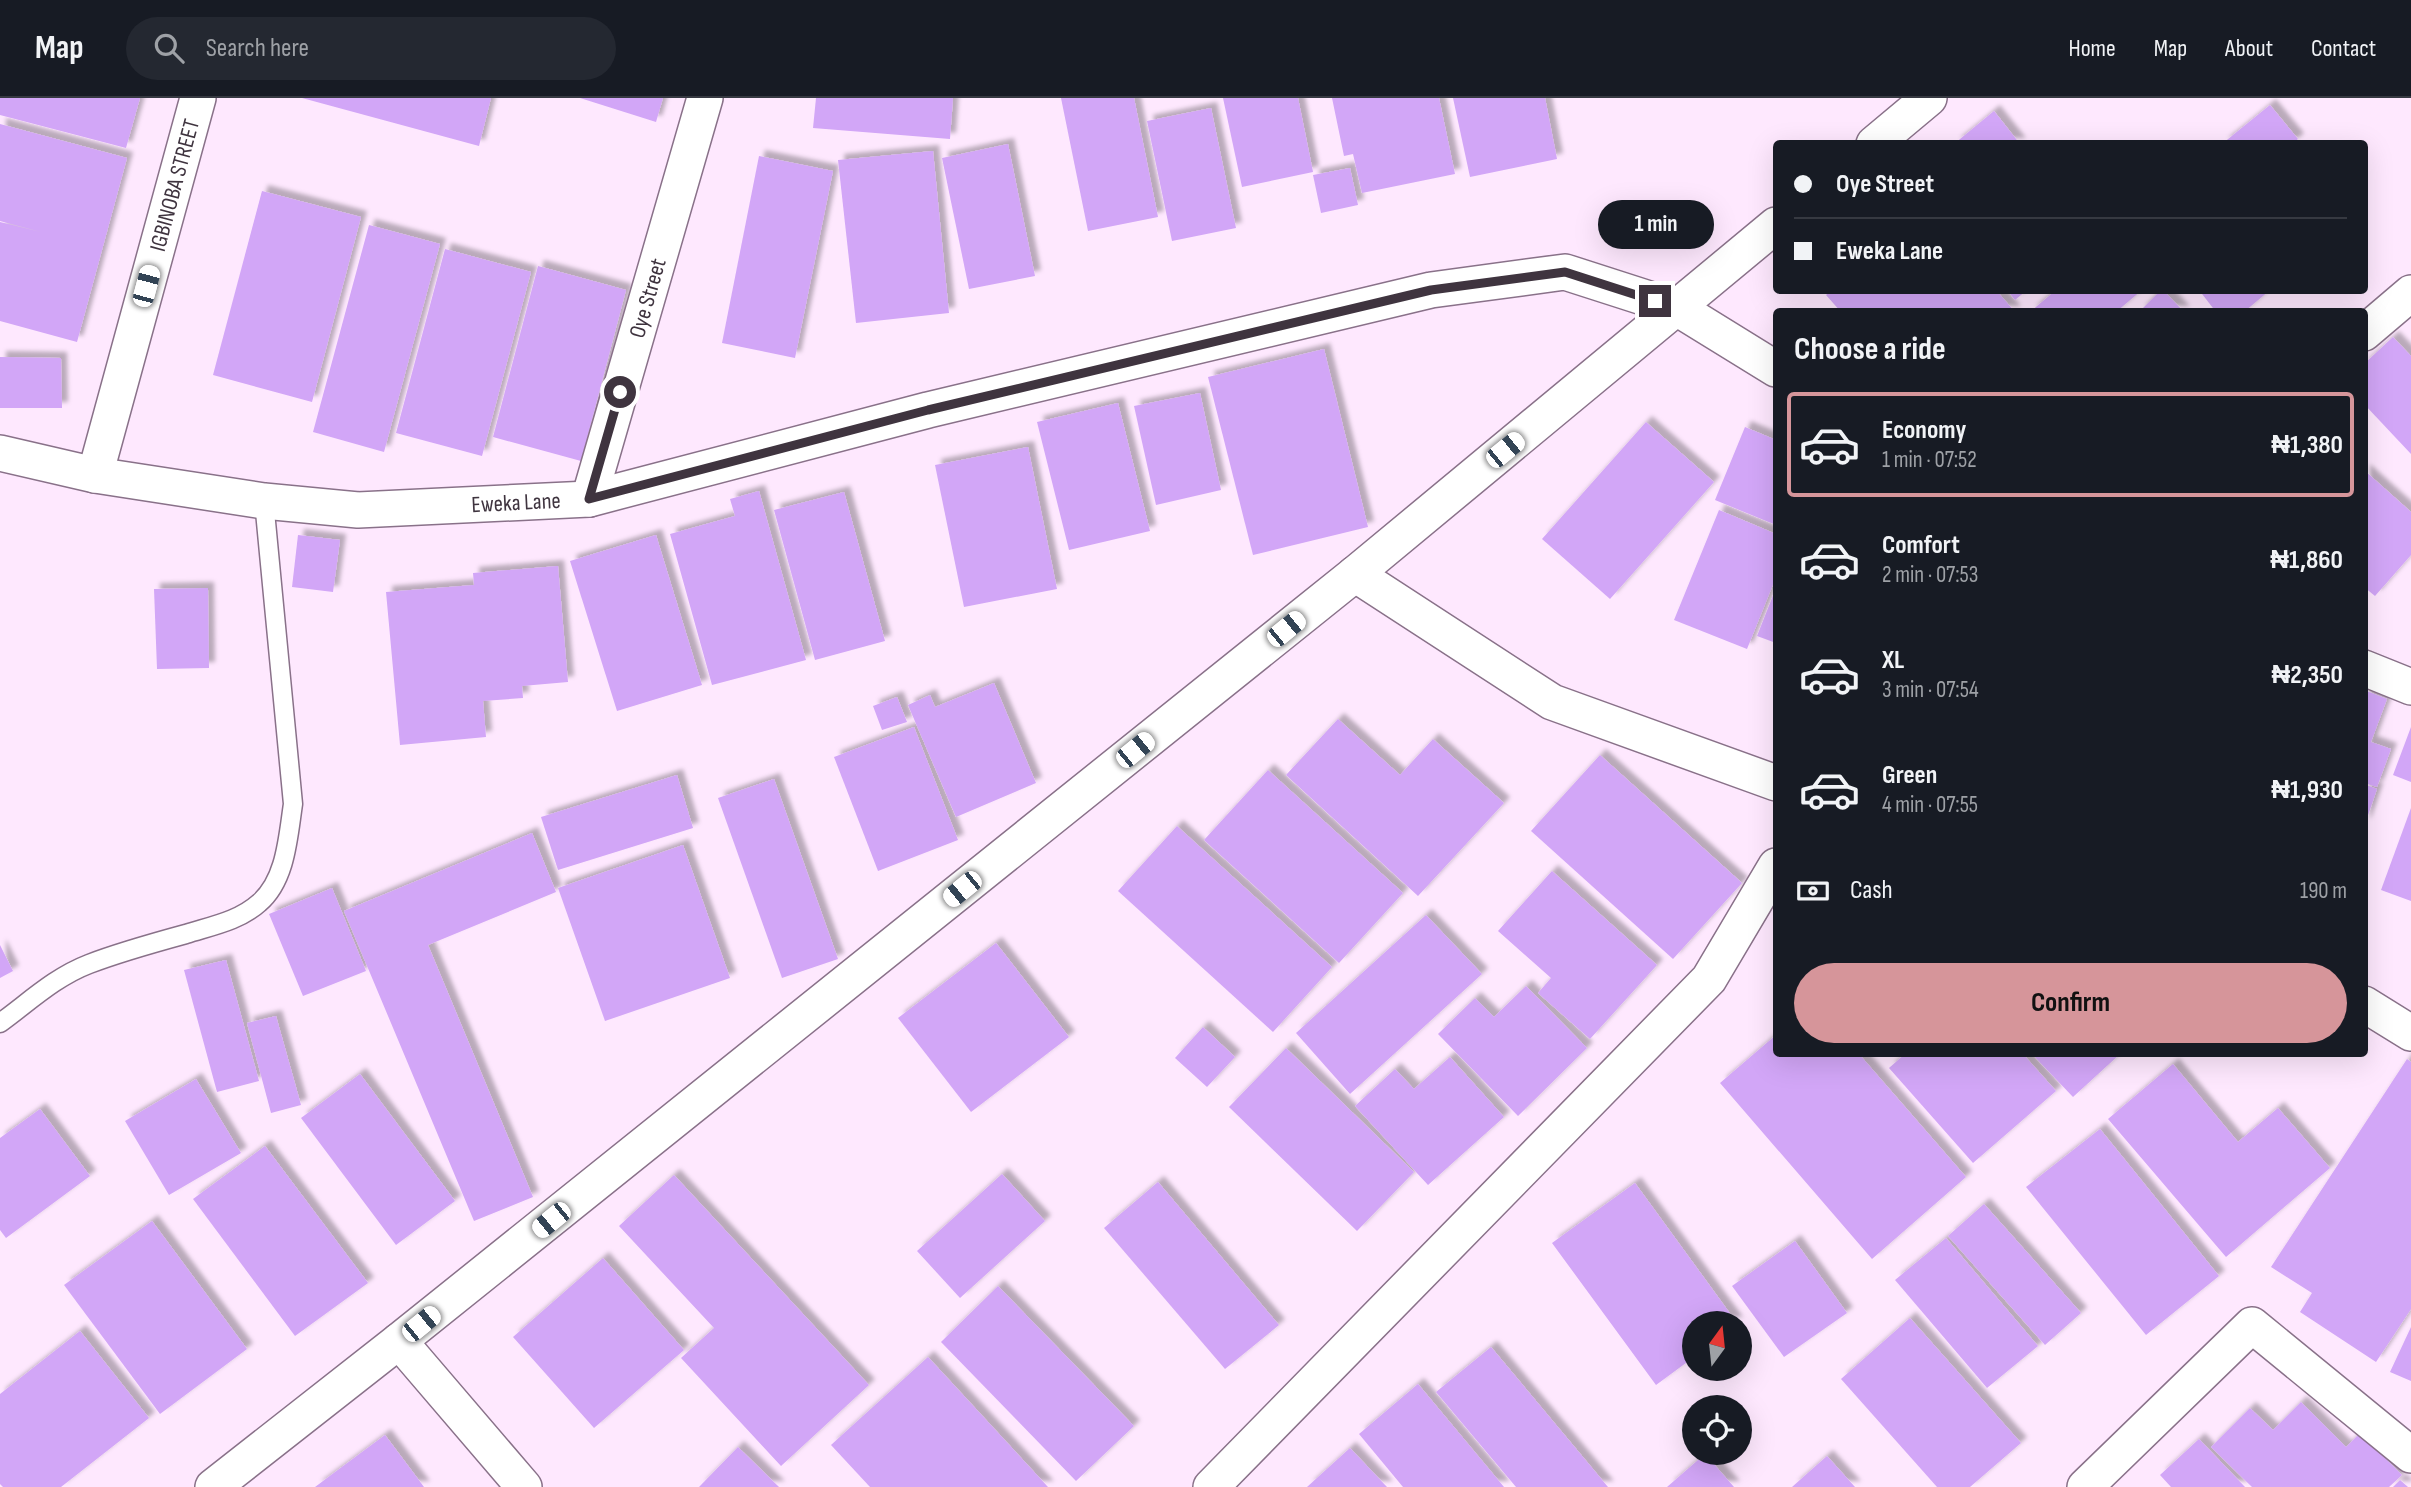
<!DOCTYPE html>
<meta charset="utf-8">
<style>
body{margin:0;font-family:"Sofia Sans Condensed",sans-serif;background:#242831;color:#f1f3f6;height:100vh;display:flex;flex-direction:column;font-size:26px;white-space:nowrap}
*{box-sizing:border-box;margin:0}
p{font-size:23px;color:#9ea1a6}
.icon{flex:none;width:38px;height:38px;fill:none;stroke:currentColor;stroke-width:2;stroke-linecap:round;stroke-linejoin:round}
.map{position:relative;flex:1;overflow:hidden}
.drawer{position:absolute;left:1773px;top:210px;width:595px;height:749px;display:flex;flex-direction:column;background:#171b24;border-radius:7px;box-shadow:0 7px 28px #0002}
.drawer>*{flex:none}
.banner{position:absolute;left:1773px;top:42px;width:595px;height:154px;border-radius:7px;box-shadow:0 7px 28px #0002;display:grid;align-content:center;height:154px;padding:0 21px;background:#171b24}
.needle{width:46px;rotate:15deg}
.buttons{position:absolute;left:1682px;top:1213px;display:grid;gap:14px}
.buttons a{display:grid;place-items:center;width:70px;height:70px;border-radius:50%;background:#171b24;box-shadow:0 7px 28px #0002;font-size:35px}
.end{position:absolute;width:32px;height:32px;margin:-16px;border:9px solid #3f343f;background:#fff;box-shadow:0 0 0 4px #fff}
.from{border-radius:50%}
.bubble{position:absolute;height:49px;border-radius:24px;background:#171b24;box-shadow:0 7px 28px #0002;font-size:23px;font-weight:700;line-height:49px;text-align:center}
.car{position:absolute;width:21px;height:42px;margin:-21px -10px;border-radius:9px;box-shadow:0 0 5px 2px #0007;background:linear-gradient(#fff 24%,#345 0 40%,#fff 0 76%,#345 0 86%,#fff 0)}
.banner b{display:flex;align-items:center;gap:24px;height:66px;font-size:26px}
.banner b+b{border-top:2px solid #363941}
.banner i{width:18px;height:18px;background:#f1f3f6}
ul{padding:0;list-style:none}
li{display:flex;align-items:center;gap:21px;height:105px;margin:0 14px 10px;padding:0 7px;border:4px solid transparent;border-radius:7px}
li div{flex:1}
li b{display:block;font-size:26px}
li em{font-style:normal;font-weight:700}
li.on{border-color:#d6959a}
li>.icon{width:63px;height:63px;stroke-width:1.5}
h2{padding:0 21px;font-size:32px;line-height:84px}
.pay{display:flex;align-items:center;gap:18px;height:77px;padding:0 21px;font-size:26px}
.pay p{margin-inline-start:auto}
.primary-button{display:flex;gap:14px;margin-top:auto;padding:14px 21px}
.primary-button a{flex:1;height:80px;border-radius:42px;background:#d6959a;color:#111;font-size:28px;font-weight:700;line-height:80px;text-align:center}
header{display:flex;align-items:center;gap:42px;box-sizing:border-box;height:98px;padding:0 35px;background:#171b24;border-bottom:2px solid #363941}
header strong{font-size:33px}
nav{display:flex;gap:38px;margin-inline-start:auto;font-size:24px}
.search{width:490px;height:63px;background:#242831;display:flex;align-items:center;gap:18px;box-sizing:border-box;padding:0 24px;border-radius:38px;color:#9ea1a6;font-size:26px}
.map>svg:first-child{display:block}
</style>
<header>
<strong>Map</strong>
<div class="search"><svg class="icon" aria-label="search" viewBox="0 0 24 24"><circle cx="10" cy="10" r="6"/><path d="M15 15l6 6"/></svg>Search here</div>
<nav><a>Home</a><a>Map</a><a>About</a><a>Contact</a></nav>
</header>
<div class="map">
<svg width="2411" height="1389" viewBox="0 0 2411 1389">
<defs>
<filter id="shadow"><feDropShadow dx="6" dy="-6" stdDeviation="2" flood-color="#0004"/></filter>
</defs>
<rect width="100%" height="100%" fill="#fee8fe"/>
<g fill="#d2a6f7" filter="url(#shadow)">
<polygon points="0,0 140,0 126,50 0,17"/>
<polygon points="302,0 491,0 479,48"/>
<polygon points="580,0 663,0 656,24"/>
<polygon points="816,0 953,0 950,41 813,30"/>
<polygon points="1061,0 1134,0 1158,119 1088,133"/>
<polygon points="1223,0 1298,0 1313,74 1242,89"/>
<polygon points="1332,0 1439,0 1455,76 1362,95 1353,56 1344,58"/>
<polygon points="1453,0 1545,0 1557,61 1470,79"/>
<polygon points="2270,7 2298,41 2292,46 2222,46"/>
<polygon points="1211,10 1236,130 1172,143 1147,23"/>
<polygon points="1994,13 2020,46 1954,46"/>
<polygon points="0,26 127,60 77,244 0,223 0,124 41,134 0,123"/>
<polygon points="1008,46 1035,178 969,191 942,60"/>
<polygon points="933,53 949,215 856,225 838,62"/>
<polygon points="759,58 833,73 795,260 722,245"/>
<polygon points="1350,70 1358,107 1321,115 1313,77"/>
<polygon points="262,93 361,119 312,304 213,277"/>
<polygon points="369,127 440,146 384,354 313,334"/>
<polygon points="445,151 531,174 482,358 396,335"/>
<polygon points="538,168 626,192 581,363 493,339"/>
<polygon points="1832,192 1996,192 2015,214 1841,214 1826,197"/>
<polygon points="2007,192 2027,192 2015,202"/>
<polygon points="2056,192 2142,192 2116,214 2030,214"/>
<polygon points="2161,192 2163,192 2184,214 2139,214"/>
<polygon points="2199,192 2270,192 2244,214 2216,214"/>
<polygon points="2393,239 2411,258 2411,356 2364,306 2364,266"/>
<polygon points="1324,251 1368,429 1253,457 1208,279"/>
<polygon points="0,259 61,260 62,310 0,310"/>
<polygon points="1200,295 1221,392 1156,407 1134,308"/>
<polygon points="1118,305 1150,433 1069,452 1037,324"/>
<polygon points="1646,324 1714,384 1610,501 1542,441"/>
<polygon points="1745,329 1776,342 1776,427 1715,402"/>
<polygon points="1028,349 1057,491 964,509 935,367"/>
<polygon points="2364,372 2411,414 2411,457 2375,498 2364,489"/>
<polygon points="759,393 806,562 712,587 670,436 735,418 730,401"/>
<polygon points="844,394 885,543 815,562 774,412"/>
<polygon points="1719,412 1776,436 1776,479 1747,551 1674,522"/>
<polygon points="298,437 340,442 333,494 292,489"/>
<polygon points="656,437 702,587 617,613 570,463"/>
<polygon points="558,468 568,584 522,588 523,600 483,603 486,639 400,647 386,494 474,487 473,475"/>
<polygon points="208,490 209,570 157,571 154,491"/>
<polygon points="1776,490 1776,545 1757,538"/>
<polygon points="994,585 1036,685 956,719 908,607 930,597 935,609"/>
<polygon points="2364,592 2387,601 2371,644 2391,651 2377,689 2364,685"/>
<polygon points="897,599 907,624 882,632 873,608"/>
<polygon points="1338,621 1400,677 1433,641 1504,705 1418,798 1286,677"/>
<polygon points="914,629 958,742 878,773 834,659"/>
<polygon points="2411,629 2411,684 2393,677"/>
<polygon points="1600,657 1742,785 1673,861 1531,733"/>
<polygon points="1268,672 1403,795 1339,865 1204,742"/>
<polygon points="677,677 693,730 558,772 541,719"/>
<polygon points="774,681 838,861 782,880 718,700"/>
<polygon points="2364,686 2377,691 2365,726 2364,726"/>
<polygon points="2411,710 2411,803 2381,792"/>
<polygon points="1177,728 1332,869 1273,934 1118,793"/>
<polygon points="532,735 556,794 428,847 533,1099 474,1123 344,813"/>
<polygon points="683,747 730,880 605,923 558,790"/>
<polygon points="1552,773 1657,867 1590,941 1538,895 1551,880 1498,833"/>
<polygon points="332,790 366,873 303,898 269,816"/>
<polygon points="1426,817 1482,876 1350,996 1296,935"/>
<polygon points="996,845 1069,939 971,1014 898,920"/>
<polygon points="0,847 13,873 0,880"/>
<polygon points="226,862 259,983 217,994 184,872"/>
<polygon points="1526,888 1587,950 1518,1018 1438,936 1475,900 1494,919"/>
<polygon points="276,918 301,1007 271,1015 247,925"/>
<polygon points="1203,929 1235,959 1207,989 1175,960"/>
<polygon points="1776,937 1776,956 1859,956 1966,1079 1872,1161 1720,985"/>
<polygon points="1286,950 1414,1074 1357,1133 1229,1009"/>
<polygon points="1905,956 2023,956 2056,993 1973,1065 1889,970"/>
<polygon points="2032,956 2120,956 2073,999"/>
<polygon points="1450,959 1504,1019 1428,1087 1355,1008 1395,971 1414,991"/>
<polygon points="2407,961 2411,964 2411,1211 2376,1264 2300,1214 2312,1195 2271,1169"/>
<polygon points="2173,966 2238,1044 2278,1010 2330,1070 2226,1159 2108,1021"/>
<polygon points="360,976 455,1103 396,1147 301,1020"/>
<polygon points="196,981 241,1055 169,1097 125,1023"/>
<polygon points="40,1011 90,1078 6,1140 0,1132 0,1040"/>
<polygon points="2100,1031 2219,1178 2146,1237 2026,1089"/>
<polygon points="265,1048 368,1185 295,1238 193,1101"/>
<polygon points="1002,1076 1045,1123 960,1200 917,1153"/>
<polygon points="674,1077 869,1287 781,1368 681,1260 714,1230 619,1128"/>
<polygon points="1158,1084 1279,1227 1225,1271 1104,1130"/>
<polygon points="1635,1085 1737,1225 1694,1225 1694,1259 1656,1287 1552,1145"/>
<polygon points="1984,1106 2081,1215 2045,1247 1948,1138"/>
<polygon points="152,1123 247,1251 160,1316 64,1187"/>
<polygon points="1946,1140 2038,1248 1987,1290 1895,1182"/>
<polygon points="1795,1143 1847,1215 1784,1259 1732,1188"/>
<polygon points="603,1160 684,1252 594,1330 513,1239"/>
<polygon points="998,1188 1134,1328 1076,1383 941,1244"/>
<polygon points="1910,1220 2021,1345 1970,1389 1937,1389 1841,1281"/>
<polygon points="2411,1229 2411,1283 2390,1274"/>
<polygon points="80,1233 149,1320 61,1389 3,1389 0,1386 0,1296"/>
<polygon points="1491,1249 1608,1389 1516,1389 1436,1294"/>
<polygon points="928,1259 1048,1389 870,1389 831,1347"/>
<polygon points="1418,1286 1504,1389 1403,1389 1359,1336"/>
<polygon points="2301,1304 2346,1349 2360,1335 2402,1377 2389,1389 2252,1389 2211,1349 2250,1310 2273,1332"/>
<polygon points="385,1337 424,1389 315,1389"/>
<polygon points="2199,1341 2245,1389 2171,1389 2160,1377"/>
<polygon points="738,1349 779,1389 699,1389"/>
<polygon points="1350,1350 1387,1389 1307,1389"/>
<polygon points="1705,1356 1734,1389 1667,1389"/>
<polygon points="1827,1358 1855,1389 1792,1389"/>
<polygon points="2400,1382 2408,1389 2393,1389"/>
</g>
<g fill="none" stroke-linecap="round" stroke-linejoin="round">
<g stroke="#897189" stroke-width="21">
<path id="lane" d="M0 925C29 904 55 879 89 866 120 854 153 845 186 836 211 828 239 823 259 805 286 782 288 739 293 706L264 403"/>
</g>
<g stroke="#897189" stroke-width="38">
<g id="street">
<polyline points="1874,46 1929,0"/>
<polyline points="2364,235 2411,195"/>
<polyline points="0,355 95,377 264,403 358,412 589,401 928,312 1431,192 1565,174 1677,210 1776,271"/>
<polyline points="95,377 198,0"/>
<polyline points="589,401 705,0"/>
<polyline points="1355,476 1552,604 1776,685"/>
<polyline points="2364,570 2411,589"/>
<polyline points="2364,906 2411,935"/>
<polyline points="399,1243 524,1389"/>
<polyline points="213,1389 399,1243 1355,476 1776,127"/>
<polyline points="1211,1389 1709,881 1776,768"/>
<polyline points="2085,1389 2252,1227 2411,1357"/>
</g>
</g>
<use href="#lane" stroke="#fff" stroke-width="18"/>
<use href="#street" stroke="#fff" stroke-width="35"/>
</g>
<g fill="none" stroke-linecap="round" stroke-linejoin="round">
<polyline stroke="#3f343f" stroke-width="9" points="620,294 589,401 928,312 1431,192 1565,174 1655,203"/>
</g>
<g text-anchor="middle" stroke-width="5" stroke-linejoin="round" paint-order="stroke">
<g font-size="23" fill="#3f343f" stroke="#fff">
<text transform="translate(174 87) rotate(-75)" y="8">IGBINOBA STREET</text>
<text transform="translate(647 200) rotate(-74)" y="8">Oye Street</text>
<text transform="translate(516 404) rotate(-3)" y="8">Eweka Lane</text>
</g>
</g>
</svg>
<div class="buttons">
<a><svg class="needle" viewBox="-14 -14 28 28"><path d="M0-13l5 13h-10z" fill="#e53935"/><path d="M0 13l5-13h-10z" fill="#9ea1a6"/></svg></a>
<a><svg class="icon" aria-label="locate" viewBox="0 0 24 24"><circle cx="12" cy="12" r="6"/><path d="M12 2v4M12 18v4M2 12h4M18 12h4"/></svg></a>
</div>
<i class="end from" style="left:620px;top:294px"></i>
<i class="end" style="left:1655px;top:203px"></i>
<div class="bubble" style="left:1598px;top:102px;width:116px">1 min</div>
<i class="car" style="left:146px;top:188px;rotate:15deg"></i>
<i class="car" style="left:1505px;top:352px;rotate:51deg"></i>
<i class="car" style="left:1286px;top:531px;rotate:51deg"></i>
<i class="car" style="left:1135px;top:652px;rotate:51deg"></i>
<i class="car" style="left:962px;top:791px;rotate:231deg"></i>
<i class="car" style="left:551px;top:1122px;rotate:231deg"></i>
<i class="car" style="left:421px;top:1226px;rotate:51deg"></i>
<div class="banner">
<b><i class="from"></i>Oye Street</b>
<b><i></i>Eweka Lane</b>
</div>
<section class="drawer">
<h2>Choose a ride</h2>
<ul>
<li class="on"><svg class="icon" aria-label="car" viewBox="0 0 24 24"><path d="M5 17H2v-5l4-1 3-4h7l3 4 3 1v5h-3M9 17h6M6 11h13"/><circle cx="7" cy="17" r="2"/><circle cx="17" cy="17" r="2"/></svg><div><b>Economy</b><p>1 min · 07:52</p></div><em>₦1,380</em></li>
<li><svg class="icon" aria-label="car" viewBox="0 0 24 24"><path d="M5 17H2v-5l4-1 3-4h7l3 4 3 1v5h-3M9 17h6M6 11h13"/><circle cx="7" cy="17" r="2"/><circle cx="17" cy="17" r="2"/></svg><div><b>Comfort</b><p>2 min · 07:53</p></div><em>₦1,860</em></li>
<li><svg class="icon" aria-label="car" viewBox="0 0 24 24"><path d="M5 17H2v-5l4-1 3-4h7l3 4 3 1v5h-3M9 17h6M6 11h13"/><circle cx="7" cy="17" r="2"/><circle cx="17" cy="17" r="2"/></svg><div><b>XL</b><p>3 min · 07:54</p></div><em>₦2,350</em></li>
<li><svg class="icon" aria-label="car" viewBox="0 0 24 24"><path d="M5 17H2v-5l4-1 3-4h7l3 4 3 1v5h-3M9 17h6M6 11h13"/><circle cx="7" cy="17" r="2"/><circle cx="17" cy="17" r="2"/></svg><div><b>Green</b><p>4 min · 07:55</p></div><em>₦1,930</em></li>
</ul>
<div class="pay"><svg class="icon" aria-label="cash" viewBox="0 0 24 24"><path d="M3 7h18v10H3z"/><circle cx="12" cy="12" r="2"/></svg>Cash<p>190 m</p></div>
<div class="primary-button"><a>Confirm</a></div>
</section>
</div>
